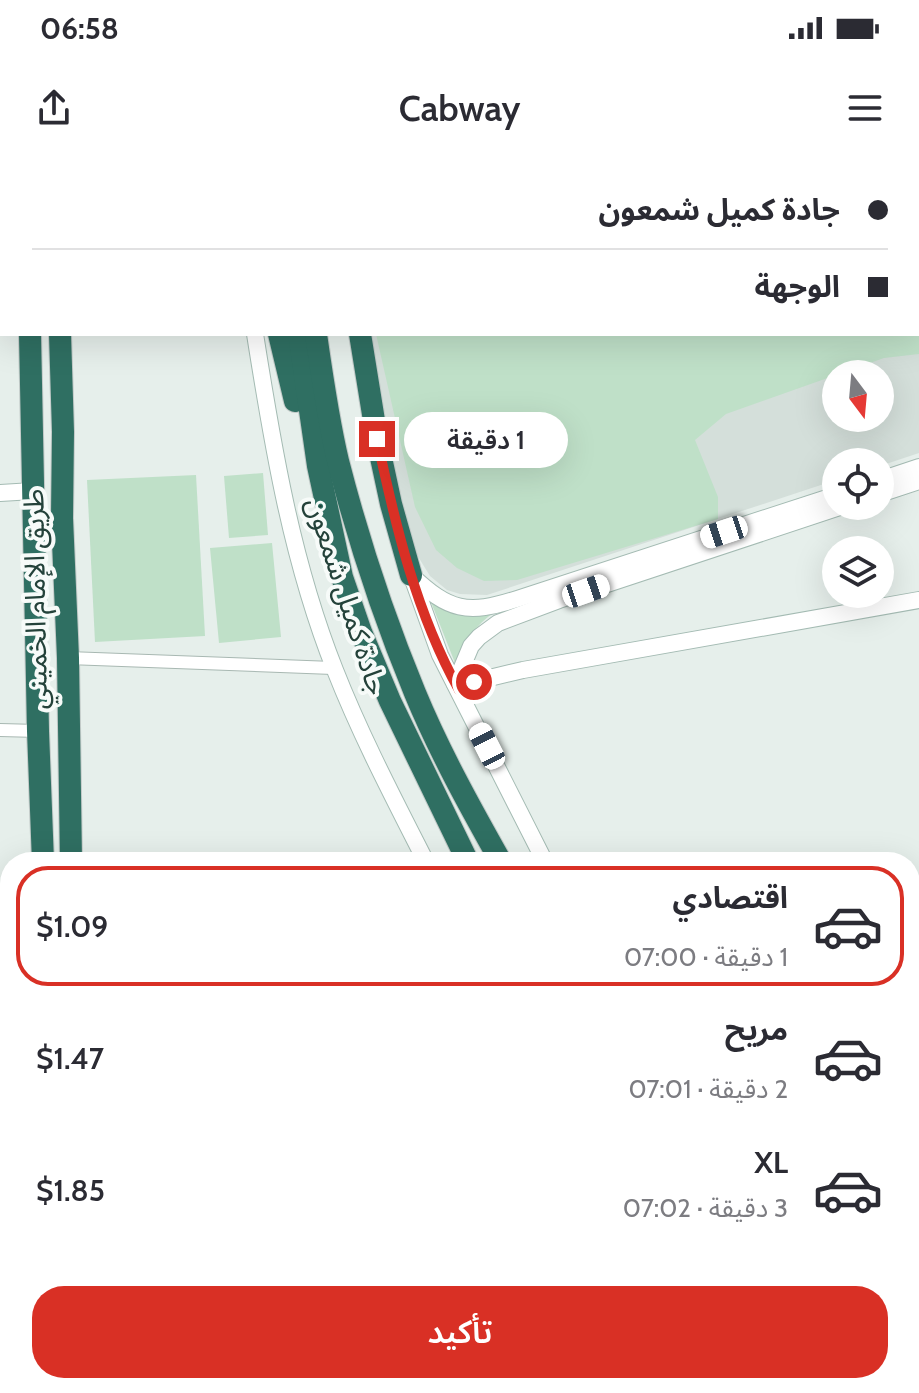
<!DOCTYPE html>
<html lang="ar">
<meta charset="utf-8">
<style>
body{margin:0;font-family:Cabin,"Noto Sans Arabic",sans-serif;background:#f2f2f3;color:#2b2b33;direction:rtl;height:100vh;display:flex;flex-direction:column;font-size:30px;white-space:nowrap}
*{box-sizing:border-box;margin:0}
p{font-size:26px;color:#7c7c81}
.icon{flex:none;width:44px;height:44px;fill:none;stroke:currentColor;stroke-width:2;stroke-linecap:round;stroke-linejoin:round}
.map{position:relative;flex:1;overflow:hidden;direction:ltr}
.sheet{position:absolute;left:0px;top:692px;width:920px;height:542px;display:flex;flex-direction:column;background:#fff;border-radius:32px 32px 0 0;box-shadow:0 8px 32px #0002;direction:rtl}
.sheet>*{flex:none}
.top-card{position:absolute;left:0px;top:0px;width:920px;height:176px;box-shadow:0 8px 32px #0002;direction:rtl;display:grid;align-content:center;height:176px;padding:0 32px;background:#fff}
.needle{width:52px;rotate:164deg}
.tools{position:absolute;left:822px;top:200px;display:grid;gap:16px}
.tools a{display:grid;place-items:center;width:72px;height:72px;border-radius:50%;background:#fff;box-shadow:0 8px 32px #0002;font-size:40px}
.end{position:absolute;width:36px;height:36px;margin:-18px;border:10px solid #d93025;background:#fff;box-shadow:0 0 0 4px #fff}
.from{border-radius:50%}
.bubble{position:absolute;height:56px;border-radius:28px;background:#fff;box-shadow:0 8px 32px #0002;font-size:26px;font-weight:600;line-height:56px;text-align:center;direction:rtl}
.car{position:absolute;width:24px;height:48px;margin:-24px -12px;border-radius:10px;box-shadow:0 0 6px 2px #0007;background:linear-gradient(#fff 24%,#345 0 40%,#fff 0 76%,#345 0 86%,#fff 0)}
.top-card b{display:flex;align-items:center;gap:28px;height:76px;font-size:30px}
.top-card b+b{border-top:2px solid #e1e1e2}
.top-card i{width:20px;height:20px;background:#2b2b33}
ul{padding:14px 0 0;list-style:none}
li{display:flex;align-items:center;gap:24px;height:120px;margin:0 16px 12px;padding:0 16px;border:4px solid transparent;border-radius:32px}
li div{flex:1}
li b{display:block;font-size:30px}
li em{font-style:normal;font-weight:600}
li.current{border-color:#d93025}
li>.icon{width:72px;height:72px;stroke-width:1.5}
.cta{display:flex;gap:16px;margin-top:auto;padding:16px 32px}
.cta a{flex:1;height:92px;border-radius:32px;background:#d93025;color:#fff;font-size:32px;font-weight:600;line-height:92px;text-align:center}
.status{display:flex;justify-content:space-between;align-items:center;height:56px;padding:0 40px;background:#fff;direction:ltr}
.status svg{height:22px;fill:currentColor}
header{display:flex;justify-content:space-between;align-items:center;height:104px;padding:0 32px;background:#fff;font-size:36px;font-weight:600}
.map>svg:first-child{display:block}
</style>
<div class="status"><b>06:58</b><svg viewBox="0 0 49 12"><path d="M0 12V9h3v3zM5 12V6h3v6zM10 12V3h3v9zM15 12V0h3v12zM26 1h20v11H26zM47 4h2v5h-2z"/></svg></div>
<header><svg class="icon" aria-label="menu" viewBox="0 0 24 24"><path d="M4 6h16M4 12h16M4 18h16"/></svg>Cabway<svg class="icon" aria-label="share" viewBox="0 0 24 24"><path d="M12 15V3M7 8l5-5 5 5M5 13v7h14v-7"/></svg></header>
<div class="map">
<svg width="919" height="1233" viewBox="0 0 919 1233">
<rect width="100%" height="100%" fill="#e6efeb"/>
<path fill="#d4dfda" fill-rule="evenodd" d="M343 0H919V293L880 306V302H836V320L487 435 460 434 447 430 430 416 414 390 392 304 368 174H918V2H344ZM836 214H880V258H836Z"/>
<g fill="#bfe0c8">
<polygon points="592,0 919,0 919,194 884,198 726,254 695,280 718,337 718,359 517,420 484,421 457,408 436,390 415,347 376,174 918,174 918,2 585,2"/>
<polygon points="263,313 268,375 229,378 224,316"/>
<polygon points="196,315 205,476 95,482 87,320"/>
<polygon points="272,383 281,477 219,483 210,388"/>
<path d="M429 437 495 452C476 464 465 482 455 503Z"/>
</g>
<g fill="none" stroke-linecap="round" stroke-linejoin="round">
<g stroke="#a8b8b2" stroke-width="14">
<g id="street">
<polyline points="0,24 2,24"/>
<polyline points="0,114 2,117"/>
<polyline points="0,146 2,146"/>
<polyline points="68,498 333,508"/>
<polyline points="0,570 38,571"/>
<polyline points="0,827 10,829"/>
<polyline points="0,895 10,896"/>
<polyline points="0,950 10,951"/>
<polyline points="0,1002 10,1003"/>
<polyline points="0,1133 10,1135"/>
</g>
</g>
<g stroke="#a4bbb3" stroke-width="18">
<g id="secondary">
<path d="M255 174C273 288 292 402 335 510 361 576 394 639 426 702"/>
<polyline points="880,320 919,307"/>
<polyline points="0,333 33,331"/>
<polyline points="880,334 919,321"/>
<path d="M411 415C449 451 467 455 517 439L836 335"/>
<polyline points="412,417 440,495 545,702"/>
<polyline points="455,524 471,486 479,477 498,463 559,440 843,346"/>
<polyline points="459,530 481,520 523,510 919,440"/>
<polyline points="639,1224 642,1233"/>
<polyline points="746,1224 749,1233"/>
</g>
</g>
<g stroke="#c2cac8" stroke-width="24">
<g id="highway">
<polyline points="16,0 17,2"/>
<polyline points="56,0 56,2"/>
<polyline points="199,0 201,2"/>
<polyline points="237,0 238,2"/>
<polyline points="267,0 268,2"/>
<polyline points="286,0 286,2"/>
<polyline points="303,0 304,2"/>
<polyline points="333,0 334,2"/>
<polyline points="30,174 38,571 43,702"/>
<polyline points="60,174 63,272 62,358 68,498 71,702"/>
<polyline points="279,174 295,241"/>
<polyline points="299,174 318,306 342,417 361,472 390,541 468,702"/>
<path d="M316 174C322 216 328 259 338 301 358 379 384 458 415 533 439 591 470 647 501 702"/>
<polyline points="360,174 377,279 391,344 411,415"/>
<polyline points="57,1224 58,1233"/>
<polyline points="82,1224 82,1233"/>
<polyline points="677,1224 681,1233"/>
<polyline points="712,1224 715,1233"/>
</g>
</g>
<use href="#street" stroke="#fff" stroke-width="12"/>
<use href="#secondary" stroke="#fff" stroke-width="16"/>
<use href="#highway" stroke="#2f6f62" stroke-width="22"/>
</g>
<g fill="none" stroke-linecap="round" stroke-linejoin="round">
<path stroke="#d93025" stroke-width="10" d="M377 279C395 364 416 453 459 530L474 522"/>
</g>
<g text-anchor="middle" stroke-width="8" stroke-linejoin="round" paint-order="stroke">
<g font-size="28" fill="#24423a" stroke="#f7fbf9">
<text transform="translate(347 436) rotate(72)" y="10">جادة كميل شمعون</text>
<text transform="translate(35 439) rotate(-91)" y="10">طريق الإمام الخميني</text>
</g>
</g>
</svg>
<div class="tools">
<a><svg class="needle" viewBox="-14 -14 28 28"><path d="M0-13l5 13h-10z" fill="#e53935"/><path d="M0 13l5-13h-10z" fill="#7c7c81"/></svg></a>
<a><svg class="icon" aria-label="locate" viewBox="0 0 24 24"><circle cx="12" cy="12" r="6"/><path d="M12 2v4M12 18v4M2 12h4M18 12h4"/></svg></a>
<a><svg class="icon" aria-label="layers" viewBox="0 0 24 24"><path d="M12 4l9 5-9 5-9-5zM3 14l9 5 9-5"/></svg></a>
</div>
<i class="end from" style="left:474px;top:522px"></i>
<i class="end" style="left:377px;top:279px"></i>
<div class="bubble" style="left:404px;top:252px;width:164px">1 دقيقة</div>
<i class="car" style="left:724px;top:372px;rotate:252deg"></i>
<i class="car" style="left:586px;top:431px;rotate:71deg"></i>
<i class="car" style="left:487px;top:586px;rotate:333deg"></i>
<div class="top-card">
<b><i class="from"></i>جادة كميل شمعون</b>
<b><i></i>الوجهة</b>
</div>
<section class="sheet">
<ul>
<li class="current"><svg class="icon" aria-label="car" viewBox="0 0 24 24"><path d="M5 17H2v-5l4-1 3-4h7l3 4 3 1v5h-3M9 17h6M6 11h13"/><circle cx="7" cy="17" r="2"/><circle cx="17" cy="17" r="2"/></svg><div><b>اقتصادي</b><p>1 دقيقة · 07:00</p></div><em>$1.09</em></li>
<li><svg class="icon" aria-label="car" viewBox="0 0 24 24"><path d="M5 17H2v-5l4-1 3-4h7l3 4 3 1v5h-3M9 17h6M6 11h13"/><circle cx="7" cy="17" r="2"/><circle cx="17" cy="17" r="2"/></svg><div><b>مريح</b><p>2 دقيقة · 07:01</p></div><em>$1.47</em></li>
<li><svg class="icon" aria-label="car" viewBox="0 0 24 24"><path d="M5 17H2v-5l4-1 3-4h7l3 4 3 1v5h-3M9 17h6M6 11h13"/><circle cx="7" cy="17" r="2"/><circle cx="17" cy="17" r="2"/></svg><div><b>XL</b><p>3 دقيقة · 07:02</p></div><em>$1.85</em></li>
</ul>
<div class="cta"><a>تأكيد</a></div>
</section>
</div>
